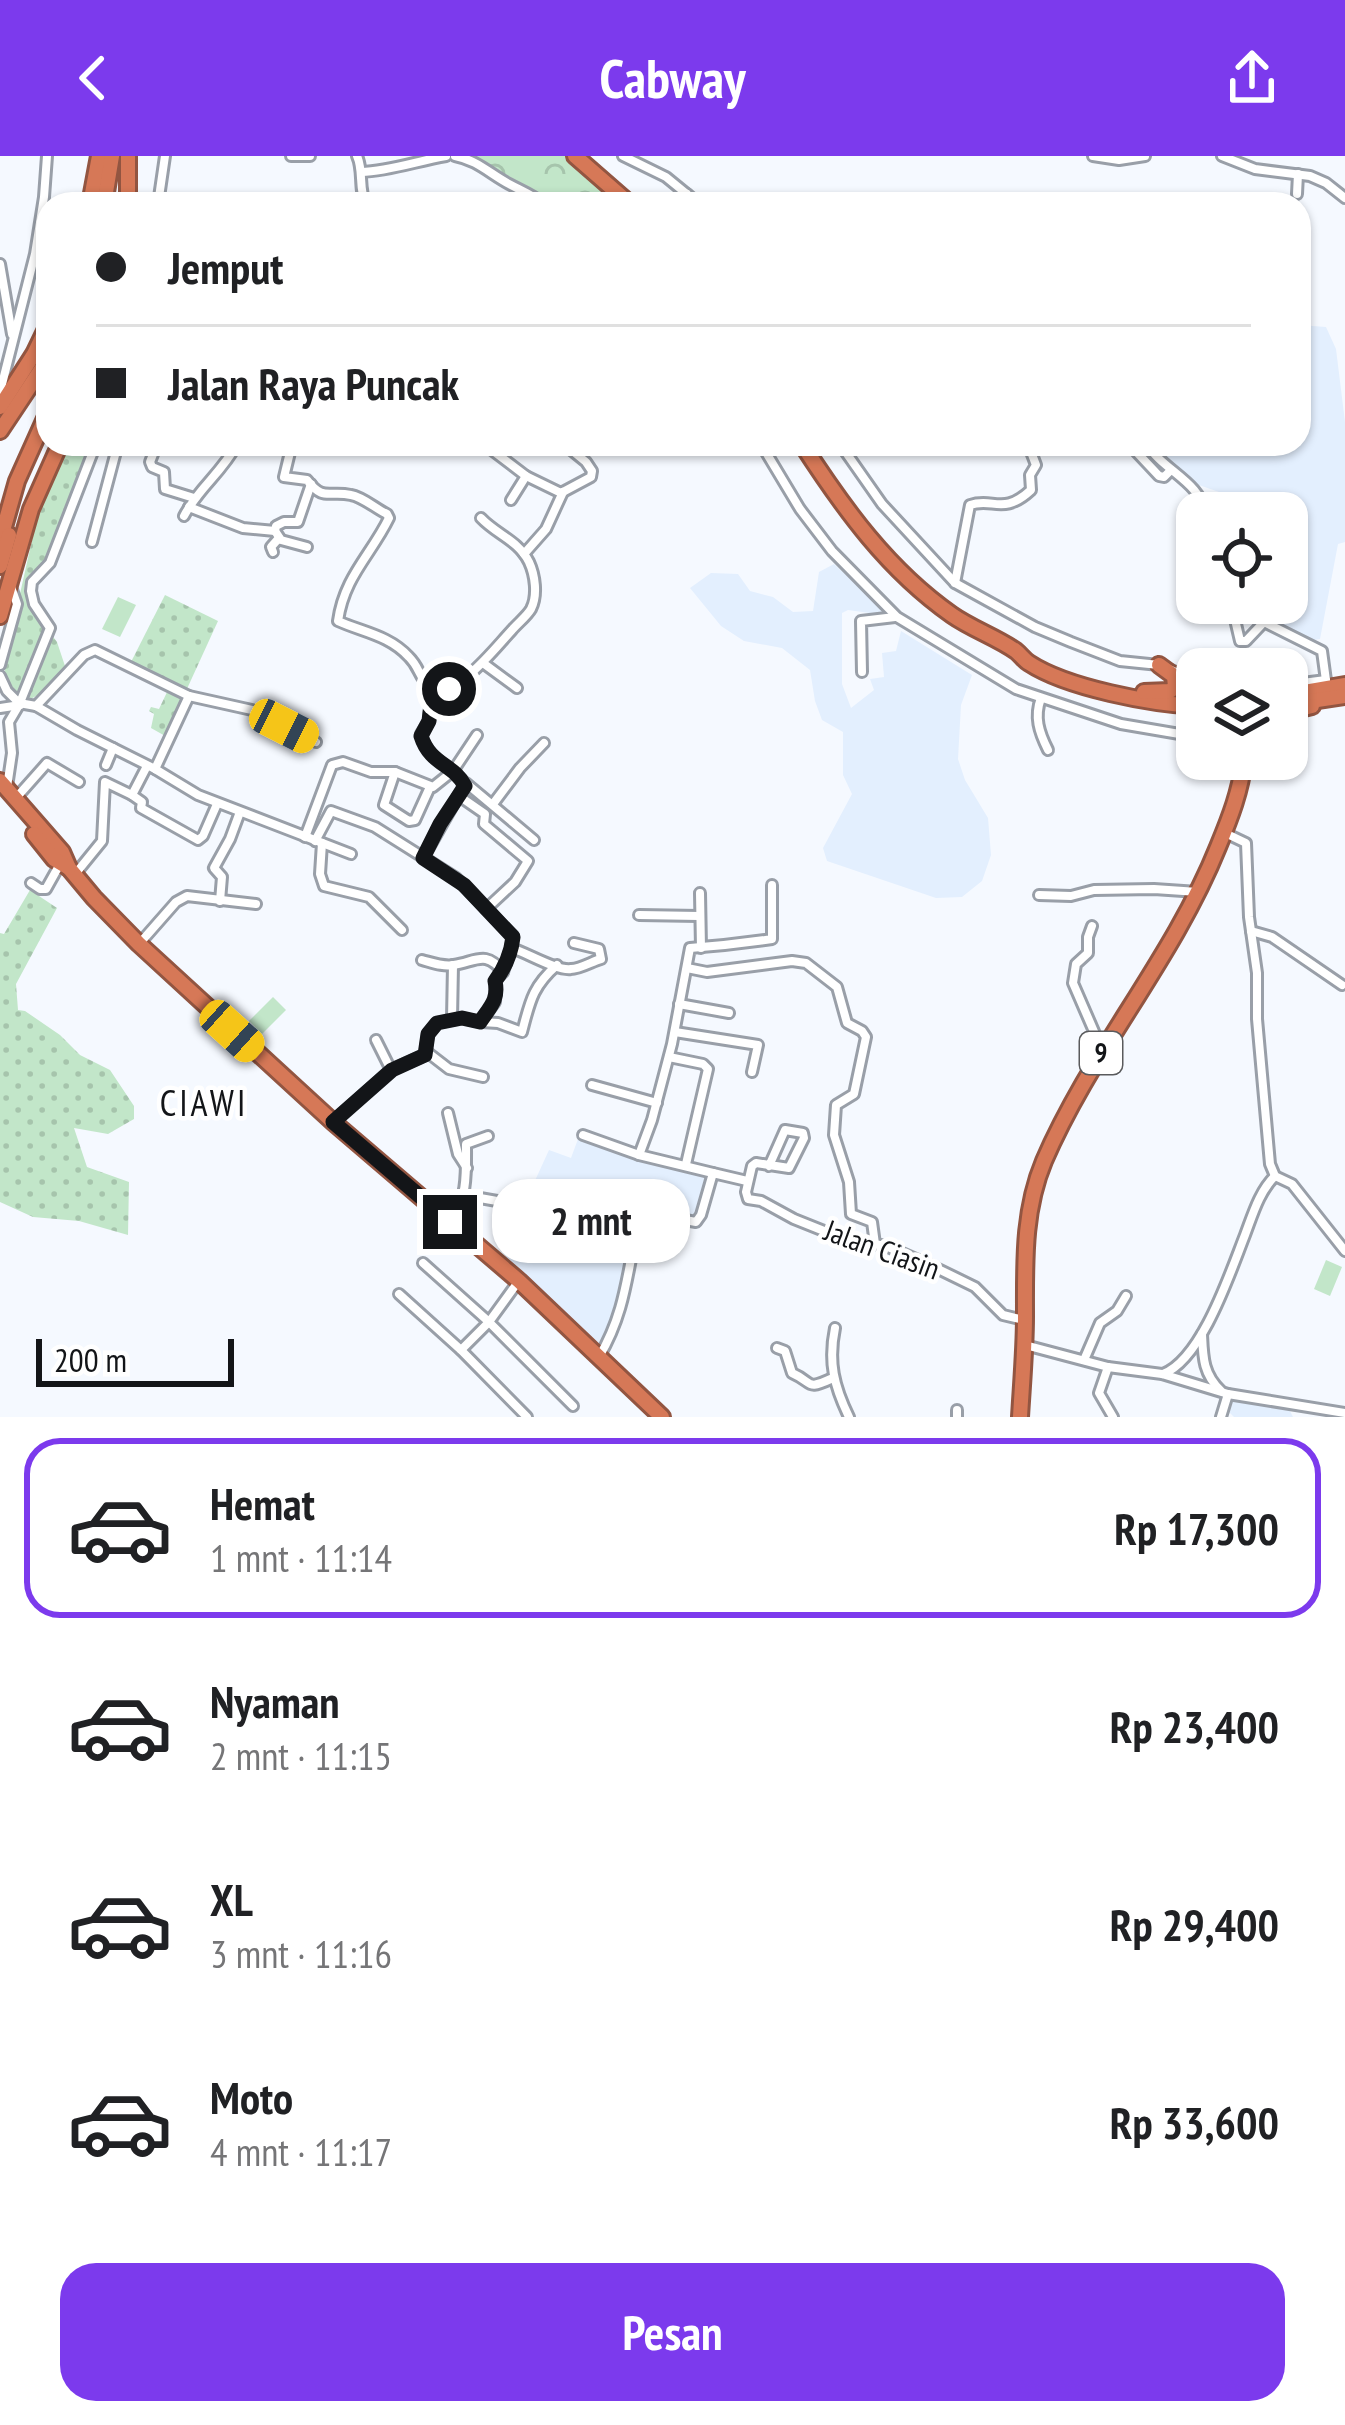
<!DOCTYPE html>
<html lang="id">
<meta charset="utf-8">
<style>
body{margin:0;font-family:"PT Sans Narrow",sans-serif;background:#f2f2f2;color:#202124;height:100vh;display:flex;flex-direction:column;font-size:45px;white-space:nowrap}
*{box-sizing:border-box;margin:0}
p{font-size:39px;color:#757577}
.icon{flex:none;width:66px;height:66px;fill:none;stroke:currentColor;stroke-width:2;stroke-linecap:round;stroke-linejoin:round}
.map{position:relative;height:1261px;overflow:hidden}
.sheet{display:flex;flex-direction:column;background:#fff;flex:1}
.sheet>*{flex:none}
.guide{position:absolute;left:36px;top:36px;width:1275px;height:264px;border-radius:36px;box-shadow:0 3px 9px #0004;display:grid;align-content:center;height:264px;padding:0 60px;background:#fff}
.fabs{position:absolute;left:1176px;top:336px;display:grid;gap:24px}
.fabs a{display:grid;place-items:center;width:132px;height:132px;border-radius:24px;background:#fff;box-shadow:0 3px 9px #0004;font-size:60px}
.scale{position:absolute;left:36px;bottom:30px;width:198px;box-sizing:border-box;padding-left:12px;border:6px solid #131518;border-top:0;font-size:33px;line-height:42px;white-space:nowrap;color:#131518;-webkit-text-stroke:9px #fff;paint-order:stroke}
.end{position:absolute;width:54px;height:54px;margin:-27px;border:15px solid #131518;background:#fff;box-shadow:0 0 0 6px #fff}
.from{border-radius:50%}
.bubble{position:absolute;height:84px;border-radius:36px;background:#fff;box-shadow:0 3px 9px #0004;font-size:39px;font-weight:800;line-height:84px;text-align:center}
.car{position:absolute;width:36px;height:72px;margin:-36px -18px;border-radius:15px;box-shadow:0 0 9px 3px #0007;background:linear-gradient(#f5c518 24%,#345 0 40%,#f5c518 0 76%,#345 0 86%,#f5c518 0)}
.guide b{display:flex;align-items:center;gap:42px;height:114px;font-size:45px}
.guide b+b{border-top:3px solid #e0e0e0}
.guide i{width:30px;height:30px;background:#202124}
ul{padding:21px 0 0;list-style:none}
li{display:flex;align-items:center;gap:36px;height:180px;margin:0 24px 18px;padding:0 36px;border:6px solid transparent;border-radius:36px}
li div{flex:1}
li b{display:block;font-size:45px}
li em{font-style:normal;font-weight:800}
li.selected{border-color:#7c3aed}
li>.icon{width:108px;height:108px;stroke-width:1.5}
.button{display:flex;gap:24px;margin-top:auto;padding:24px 60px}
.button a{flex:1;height:138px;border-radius:36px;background:#7c3aed;color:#fff;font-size:48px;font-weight:800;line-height:138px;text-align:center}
header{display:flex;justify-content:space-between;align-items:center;height:156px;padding:0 60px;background:#7c3aed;color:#fff;font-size:54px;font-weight:800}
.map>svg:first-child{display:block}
</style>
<header><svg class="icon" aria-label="back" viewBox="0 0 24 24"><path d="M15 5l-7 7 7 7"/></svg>Cabway<svg class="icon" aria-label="share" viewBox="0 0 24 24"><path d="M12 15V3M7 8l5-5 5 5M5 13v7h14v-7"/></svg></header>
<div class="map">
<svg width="1345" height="1261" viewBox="0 0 1345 1261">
<defs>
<pattern id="grass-dots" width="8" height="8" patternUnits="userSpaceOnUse" patternTransform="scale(3)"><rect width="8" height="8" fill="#c2e6c9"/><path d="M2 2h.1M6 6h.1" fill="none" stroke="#a6c4ac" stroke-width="1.8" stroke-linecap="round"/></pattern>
<pattern id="forest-crowns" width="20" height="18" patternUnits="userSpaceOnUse" patternTransform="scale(3)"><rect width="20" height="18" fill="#c2e6c9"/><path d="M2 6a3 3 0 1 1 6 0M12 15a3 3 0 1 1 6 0" fill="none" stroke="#a6c4ac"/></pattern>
</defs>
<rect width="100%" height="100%" fill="#f5f9ff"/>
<g fill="#e3effe">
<polygon points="1299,169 1326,171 1336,193 1345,266 1345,386 1338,388 1320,483 1301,486 1287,481 1235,447 1287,447 1287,357 1226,357 1219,336 1196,328 1167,306 1167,288 1299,288"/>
<polygon points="834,408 891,460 848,454 842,457 842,528 851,552 874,534 870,523 884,521 882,497 896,495 901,475 972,519 961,549 958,603 965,624 988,662 991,699 982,725 962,741 936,742 827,705 823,692 852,638 843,619 843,576 822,564 815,545 810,514 782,492 744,485 721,470 690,432 711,417 738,418 750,435 773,441 793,456 813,455 819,416"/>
<polygon points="578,983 649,1005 707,1016 708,1020 698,1063 639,1057 620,1148 602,1191 504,1102 526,1068 541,1034 533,1029 549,994 571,1002"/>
<polygon points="1231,1243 1289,1253 1293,1261 1234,1261 1228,1255"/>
</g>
<g fill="url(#grass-dots)">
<polygon points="70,288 93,288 44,410 28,425 27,431 32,449 47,475 17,543 7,534 4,509 37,362"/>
<polygon points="165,439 218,465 186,535 131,506"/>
<path d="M51 478 57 486 66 513C52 528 42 541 21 546Z"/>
<polygon points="168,534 184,544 167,581 151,572 154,558 149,555 151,551 159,553"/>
<polygon points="30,734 57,752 16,828 18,854 25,855 60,879 80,899 110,914 134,950 134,963 108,978 74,972 87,1011 129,1026 128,1079 79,1065 33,1061 0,1046 0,777 4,778"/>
</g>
<polygon fill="url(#forest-crowns)" points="455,0 575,0 629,48 544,48"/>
<g fill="#c2e6c9">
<polygon points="118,441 136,449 120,481 102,473"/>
<polygon points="273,841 286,854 262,878 249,865"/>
<polygon points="1326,1104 1342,1111 1330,1140 1314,1133"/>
</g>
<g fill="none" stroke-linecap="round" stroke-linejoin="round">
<g stroke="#999fa8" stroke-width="14">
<g id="minor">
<polyline points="291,0 310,0"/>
<path d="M357 0C364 15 358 33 366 48"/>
<path d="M455 0C477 4 490 18 509 28 522 35 531 38 544 48"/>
<polyline points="623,0 666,21 699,48"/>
<polyline points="1093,0 1119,4 1145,0"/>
<polyline points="1222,0 1255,13 1310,20 1326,27 1345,42"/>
<path d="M361 16C390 15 417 5 446 0"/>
<polyline points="1297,38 1298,18"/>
<polyline points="668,45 687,38"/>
<polyline points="158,48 165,0"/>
<polyline points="0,108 12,178"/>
<polyline points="0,236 35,98 44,41 47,0"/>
<polyline points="157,288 150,306 152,311 164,316 165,333 194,342"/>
<path d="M292 288 284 321 307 324C324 346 328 334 351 339 363 341 376 353 387 358L389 362C371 399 344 421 338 465 362 476 389 479 409 501 421 513 417 520 432 533L429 565 421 578C427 605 451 608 465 628L423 702"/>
<polyline points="484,288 526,320 561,337 591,321 592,315 586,306 564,288"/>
<polyline points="761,288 800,353 832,395 897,461 1016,533 1121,568 1197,581"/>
<polyline points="840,288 882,348 955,427 1035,471 1071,486 1120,505 1159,509 1197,525"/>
<polyline points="1129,288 1159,320 1164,321 1171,314"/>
<path d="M1147 288C1162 314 1201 326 1205 357"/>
<polyline points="511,344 526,320"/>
<polyline points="189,351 243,372 275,375 276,370 284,366 298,366 311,328"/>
<path d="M184 360C199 331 221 318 237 288"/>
<polyline points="275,375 281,384 307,391"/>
<polyline points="92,386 118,288"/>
<polyline points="273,396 271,391 279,382"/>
<polyline points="524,398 546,373 563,336"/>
<path d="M955 427 970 349C993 341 1003 360 1031 334L1030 319 1036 309 1028 288"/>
<polyline points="1227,447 1233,455 1240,485 1246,485 1264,466 1322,495 1327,532"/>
<polyline points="483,507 517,532"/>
<polyline points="0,509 17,448 10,428"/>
<polyline points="862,516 861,465 895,461"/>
<polyline points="0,520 7,535 19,547 36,550 77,574 155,613 198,639 351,698"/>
<polyline points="1287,529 1326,524"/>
<path d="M432 539C467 529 489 499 512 474 518 467 527 460 531 453 538 439 535 419 529 406 518 384 497 379 481 362"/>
<path d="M1041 542C1034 561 1039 576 1048 594"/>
<polyline points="36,550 84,499 95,494 189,540 252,554 316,586"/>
<polyline points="0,552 20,549"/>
<polyline points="106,609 113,592"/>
<polyline points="155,613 189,540"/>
<polyline points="395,616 384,649 409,665 415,664 430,631"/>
<polyline points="466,627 534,684"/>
<polyline points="7,631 12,597 9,566 19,549 50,472 34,448 31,435 32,426 50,407 96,288"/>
<polyline points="132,639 142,646 141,652 198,684 203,680 217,648"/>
<polyline points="459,640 485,658 484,668 528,705 515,726 486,753"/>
<polyline points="16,642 47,607 79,626"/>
<polyline points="493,648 520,612 544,587"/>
<polyline points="1225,677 1246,687 1249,761 1257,817 1257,863 1270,1008 1275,1020 1292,1028 1345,1095"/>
<polyline points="305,681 332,609 343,606 371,616 395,616 433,631 453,615 477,579"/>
<path d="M315 685 331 655 375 671 456 722 513 780 511 792C526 796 556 815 571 813 580 813 593 805 601 803L599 793 574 787"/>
<polyline points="322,687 320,718 324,730 369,741 402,774"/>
<polyline points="76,717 102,685 105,626 132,639 147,610"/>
<polyline points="31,727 40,733 46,733 60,708"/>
<polyline points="700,737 701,792"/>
<polyline points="1039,739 1071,740 1094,734 1154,733 1198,736"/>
<polyline points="220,745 222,721 214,712 230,683 240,656"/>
<polyline points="639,759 699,760"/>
<polyline points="1092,770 1088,781 1088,797 1076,808 1073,827 1102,894"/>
<polyline points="1251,775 1272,781 1342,829"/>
<polyline points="140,787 176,746 187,740 256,748"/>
<path d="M422 804C433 807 443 811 454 809 477 805 486 794 503 816"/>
<polyline points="687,812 707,816 792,805 806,807 837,831 847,867 862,875 866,881 854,938 836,949 834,979 849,1026 851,1058 872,1066 875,1088"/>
<polyline points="679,848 729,857"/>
<polyline points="452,863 453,809"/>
<path d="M482 866 498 867 522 876C530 846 532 831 557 809"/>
<polyline points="675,876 758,889 752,916"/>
<polyline points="376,884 391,914"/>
<polyline points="427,896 449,913 483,921"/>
<polyline points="669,901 703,908 708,913 686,1008"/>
<polyline points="592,929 657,947"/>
<polyline points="448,957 458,998 467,1012"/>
<polyline points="334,965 391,914 425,899 428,878 437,867 462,862 480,866 495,846 496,824 503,816 511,792"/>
<polyline points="583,979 639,999"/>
<polyline points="769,1010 785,974 803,977 804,982 789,1012 756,1007 752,1010 746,1036 748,1043 761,1045 794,1063 844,1083 886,1090 934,1111 975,1131 1003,1159 1024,1164"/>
<path d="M713 1017 639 999 652 964 672 888 690 792C717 790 745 787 772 783V729"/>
<polyline points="463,1039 497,1045"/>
<path d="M451 1065C468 1041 466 1016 466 988L488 980"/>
<polyline points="423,1107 489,1166 573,1250"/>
<polyline points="399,1138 461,1194 527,1261"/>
<path d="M835 1172C828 1206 834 1230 849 1261"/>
<path d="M1202 1178C1203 1201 1203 1218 1221 1235"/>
<polyline points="1025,1189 1108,1211 1162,1218 1228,1238 1345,1257"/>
<path d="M777 1192 785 1195 792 1217C815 1227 804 1235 833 1222"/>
<polyline points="461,1194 489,1166 518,1126"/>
<path d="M599 1201C628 1152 627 1110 641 1056L696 1066 701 1059 713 1017 747 1025"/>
<polyline points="1084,1204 1100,1167 1117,1155 1126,1140"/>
<polyline points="1108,1211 1099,1237 1113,1261"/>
<path d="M1163 1218C1202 1203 1230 1117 1245 1079 1253 1058 1259 1036 1275 1020"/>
<polyline points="957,1254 957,1261"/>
<polyline points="1221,1261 1228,1238"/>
</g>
</g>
<g stroke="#925541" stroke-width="20">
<g id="highway">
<polyline points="575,0 630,48"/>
<polyline points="90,48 99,0"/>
<polyline points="104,48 112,0"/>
<polyline points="128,48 128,0"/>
<polyline points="0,251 34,198 48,169"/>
<polyline points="0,275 48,203"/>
<path d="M802 288C844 353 888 414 952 459 972 473 996 481 1016 495 1021 499 1024 504 1029 507 1067 532 1152 548 1197 550"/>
<polyline points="0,385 17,325 48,256"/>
<polyline points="0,410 9,379"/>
<polyline points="0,460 31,353 60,288"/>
<polyline points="1144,536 1170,535 1175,531 1174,520 1159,509"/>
<polyline points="1287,539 1345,529"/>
<polyline points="1304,546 1345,540"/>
<polyline points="1287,556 1312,550"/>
<polyline points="0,625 62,696 69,712 94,742 139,788 333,966 519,1125 662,1261"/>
<polyline points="34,678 54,703 69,712"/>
<path d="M1020 1261C1022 1227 1025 1193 1025 1160 1025 1107 1023 1055 1044 1005 1092 894 1173 803 1218 691 1230 662 1241 634 1244 603"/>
</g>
</g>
<use href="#minor" stroke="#fff" stroke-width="8"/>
<use href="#highway" stroke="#d67857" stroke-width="14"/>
</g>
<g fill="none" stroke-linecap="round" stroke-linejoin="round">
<path stroke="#131518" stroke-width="15" d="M449 533 432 539 429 565 421 580C430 609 454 608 465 630L440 668 423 702 464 729 513 781C511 798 505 812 495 825 499 844 490 851 480 866L462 862 437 867 428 878 425 899 392 914 333 966 450 1066"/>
</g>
<g text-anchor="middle" stroke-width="9" stroke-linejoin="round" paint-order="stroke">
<rect fill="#fff" stroke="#5a5b5d" stroke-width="3" x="1080" y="876" width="42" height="42" rx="9"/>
<g font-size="27" font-weight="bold" fill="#131518">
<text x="1101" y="906">9</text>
</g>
<g font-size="30" fill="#131518" stroke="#fff">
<text transform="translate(882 1094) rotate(20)" y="10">Jalan Ciasin</text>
</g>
<g font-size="36" letter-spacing="3" fill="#131518" stroke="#fff">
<text x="204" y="960">CIAWI</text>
</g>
</g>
</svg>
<div class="fabs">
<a><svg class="icon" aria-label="locate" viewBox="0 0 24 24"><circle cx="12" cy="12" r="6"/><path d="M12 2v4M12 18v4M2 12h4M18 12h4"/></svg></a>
<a><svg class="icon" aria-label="layers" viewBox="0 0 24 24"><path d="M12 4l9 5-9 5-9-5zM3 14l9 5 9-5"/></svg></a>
</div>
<div class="scale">200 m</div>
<i class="end from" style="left:449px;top:533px"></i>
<i class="end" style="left:450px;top:1066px"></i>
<div class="bubble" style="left:492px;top:1023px;width:198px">2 mnt</div>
<i class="car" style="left:284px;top:570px;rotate:117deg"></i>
<i class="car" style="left:232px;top:875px;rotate:132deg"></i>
<div class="guide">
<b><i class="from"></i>Jemput</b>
<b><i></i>Jalan Raya Puncak</b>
</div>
</div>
<section class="sheet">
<ul>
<li class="selected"><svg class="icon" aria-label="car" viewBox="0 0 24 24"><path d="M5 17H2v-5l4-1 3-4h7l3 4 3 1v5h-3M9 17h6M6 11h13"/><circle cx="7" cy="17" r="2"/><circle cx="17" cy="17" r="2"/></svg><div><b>Hemat</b><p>1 mnt · 11:14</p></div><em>Rp 17,300</em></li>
<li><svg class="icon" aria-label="car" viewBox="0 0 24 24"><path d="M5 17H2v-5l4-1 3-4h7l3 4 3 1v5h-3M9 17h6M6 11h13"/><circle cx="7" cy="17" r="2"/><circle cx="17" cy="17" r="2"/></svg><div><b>Nyaman</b><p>2 mnt · 11:15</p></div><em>Rp 23,400</em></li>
<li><svg class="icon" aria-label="car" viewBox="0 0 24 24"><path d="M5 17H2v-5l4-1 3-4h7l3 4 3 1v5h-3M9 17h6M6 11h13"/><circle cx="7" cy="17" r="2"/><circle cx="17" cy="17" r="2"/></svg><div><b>XL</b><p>3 mnt · 11:16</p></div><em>Rp 29,400</em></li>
<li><svg class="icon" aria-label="car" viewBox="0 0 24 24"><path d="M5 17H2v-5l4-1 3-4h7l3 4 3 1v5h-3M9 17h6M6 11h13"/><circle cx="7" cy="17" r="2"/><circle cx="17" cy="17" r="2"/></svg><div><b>Moto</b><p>4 mnt · 11:17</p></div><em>Rp 33,600</em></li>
</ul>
<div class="button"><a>Pesan</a></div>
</section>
